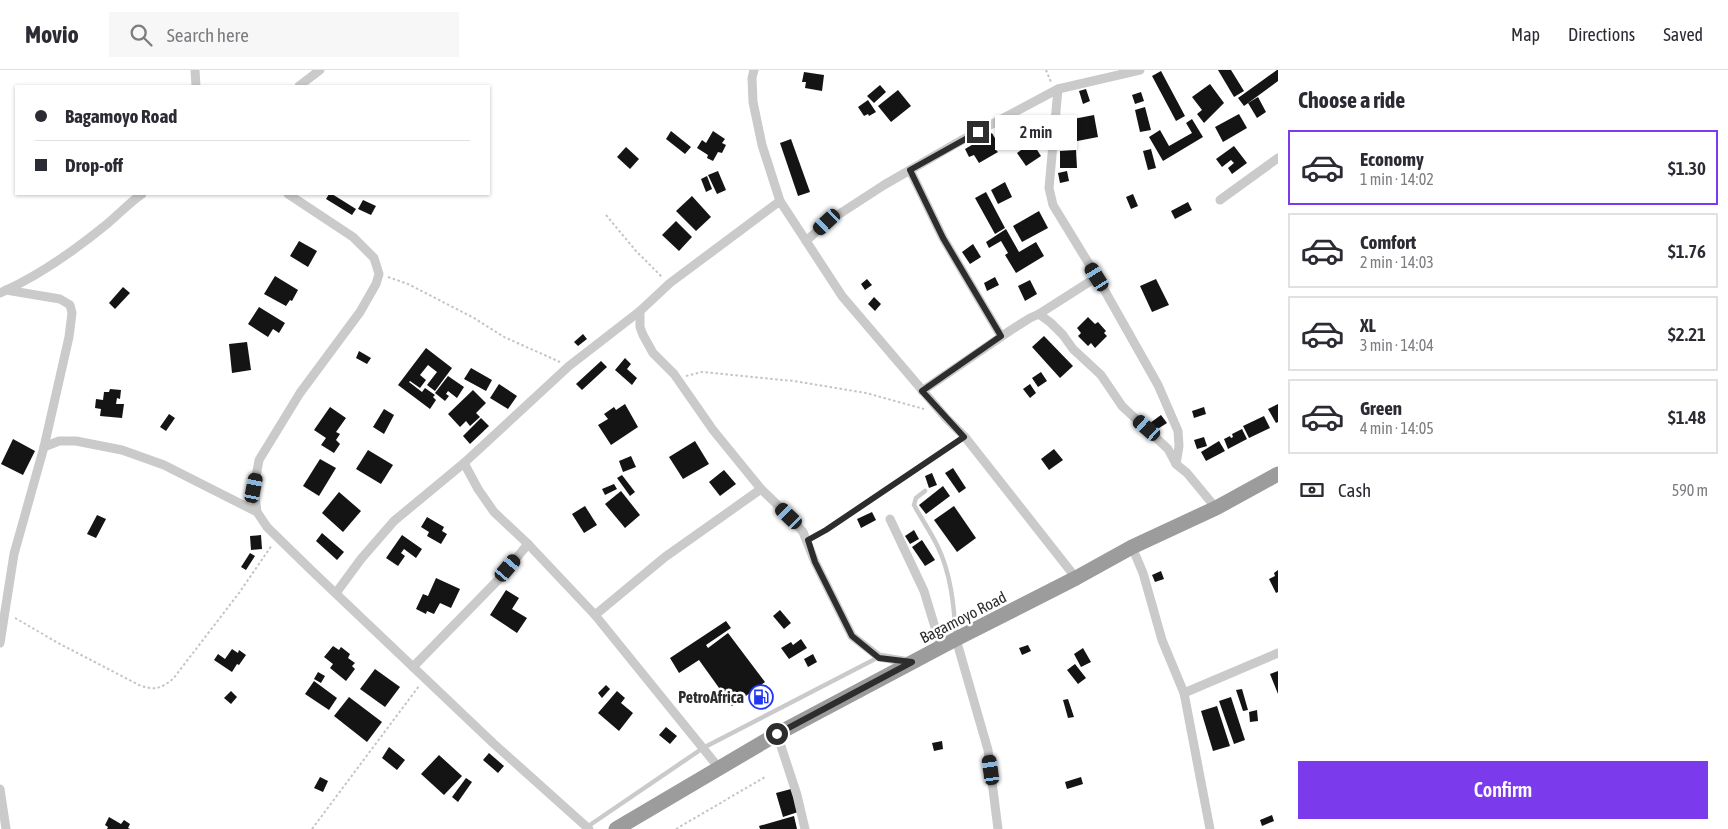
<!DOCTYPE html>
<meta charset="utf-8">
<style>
body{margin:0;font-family:"Asap Condensed",sans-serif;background:#f7f7f7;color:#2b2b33;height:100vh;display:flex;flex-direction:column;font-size:19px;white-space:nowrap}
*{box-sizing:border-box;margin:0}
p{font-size:16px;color:#7c7c81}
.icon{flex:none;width:28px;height:28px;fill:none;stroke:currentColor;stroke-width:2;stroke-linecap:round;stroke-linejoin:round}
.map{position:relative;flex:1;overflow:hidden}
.drawer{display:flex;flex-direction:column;background:#fff;width:450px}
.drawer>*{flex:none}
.banner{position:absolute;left:15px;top:15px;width:475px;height:110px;border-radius:0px;box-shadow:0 1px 4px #0004;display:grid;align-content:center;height:110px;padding:0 20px;background:#fff}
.end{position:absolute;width:22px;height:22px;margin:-11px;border:6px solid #2d2d2d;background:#fff;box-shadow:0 0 0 2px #fff}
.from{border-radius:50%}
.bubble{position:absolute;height:35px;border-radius:0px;background:#fff;box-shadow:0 1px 4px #0004;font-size:16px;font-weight:600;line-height:35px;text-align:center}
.car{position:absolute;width:15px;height:30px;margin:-15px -8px;border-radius:6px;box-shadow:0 0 4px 1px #0007;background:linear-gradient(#222 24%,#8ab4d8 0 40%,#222 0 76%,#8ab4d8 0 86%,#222 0)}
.banner b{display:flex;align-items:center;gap:18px;height:48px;font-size:19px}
.banner b+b{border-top:1px solid #e1e1e2}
.banner i{width:12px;height:12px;background:#2b2b33}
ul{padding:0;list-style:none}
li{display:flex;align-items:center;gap:15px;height:75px;margin:0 10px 8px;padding:0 10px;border:2px solid #e1e1e2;border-radius:0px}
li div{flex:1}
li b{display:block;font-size:19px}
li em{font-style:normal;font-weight:600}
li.current{border-color:#7c3aed}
li>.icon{width:45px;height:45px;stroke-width:1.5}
h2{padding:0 20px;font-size:22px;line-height:60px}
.pay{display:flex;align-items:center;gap:12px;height:55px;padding:0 20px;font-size:19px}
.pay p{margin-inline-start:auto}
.button{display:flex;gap:10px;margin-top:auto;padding:10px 20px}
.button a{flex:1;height:58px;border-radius:0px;background:#7c3aed;color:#fff;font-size:20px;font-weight:600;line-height:58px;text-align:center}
header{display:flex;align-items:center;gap:30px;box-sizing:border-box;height:70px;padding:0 25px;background:#fff;border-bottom:1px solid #e1e1e2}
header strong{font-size:24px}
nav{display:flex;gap:28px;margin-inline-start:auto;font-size:18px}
.search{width:350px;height:45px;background:#f7f7f7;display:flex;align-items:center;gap:12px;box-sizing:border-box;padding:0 18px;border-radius:0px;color:#7c7c81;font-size:19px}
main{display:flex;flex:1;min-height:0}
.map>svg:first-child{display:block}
</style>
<header>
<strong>Movio</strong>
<div class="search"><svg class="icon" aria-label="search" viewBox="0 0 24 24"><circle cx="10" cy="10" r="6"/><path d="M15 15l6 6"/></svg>Search here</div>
<nav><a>Map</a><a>Directions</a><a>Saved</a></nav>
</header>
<main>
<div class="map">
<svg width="1278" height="759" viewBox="0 0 1278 759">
<rect width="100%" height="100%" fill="#fff"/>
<g fill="#141414">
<polygon points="1218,0 1231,0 1244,21 1234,27"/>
<polygon points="1277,0 1278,0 1278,11 1244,36 1238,28"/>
<polygon points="1161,1 1185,46 1176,51 1152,6"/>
<polygon points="804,2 824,5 822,21 805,18 806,12 802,12"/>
<polygon points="1210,14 1224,33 1204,53 1197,44 1202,40 1192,27"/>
<polygon points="880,15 886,22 874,33 867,26"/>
<polygon points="1086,19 1090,31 1083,34 1079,21"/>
<polygon points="898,20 911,36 891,52 878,36"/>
<polygon points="1141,22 1144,31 1135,34 1132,25"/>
<polygon points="1258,27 1266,42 1257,48 1248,33"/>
<polygon points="868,30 876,42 869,46 868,44 864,46 858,37"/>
<polygon points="1145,37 1151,60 1140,62 1135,40"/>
<polygon points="1239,44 1247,58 1223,72 1215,57"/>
<polygon points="1094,45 1098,67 1067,73 1063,51"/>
<polygon points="1192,49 1203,67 1163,91 1149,67 1160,60 1169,76 1192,63 1186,53"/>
<polygon points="1041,57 1044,63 1032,70 1028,64"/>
<polygon points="671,61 691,77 685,84 666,69"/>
<polygon points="713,61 725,69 722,73 726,75 722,83 718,82 713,91 707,88 708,85 697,78 702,70 706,73"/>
<polygon points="992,63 1000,77 996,80 998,82 979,93 974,85 969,87 965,79"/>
<polygon points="791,69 810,122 798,126 780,73"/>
<polygon points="1032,72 1041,86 1026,96 1017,83"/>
<polygon points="1234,76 1247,93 1232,104 1228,98 1234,93 1231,90 1222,97 1216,89"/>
<polygon points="626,77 639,89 630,99 617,87"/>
<polygon points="1151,79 1156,98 1148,100 1143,81"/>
<polygon points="1076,80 1077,98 1060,98 1060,81"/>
<polygon points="718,101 726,120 717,124 708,105"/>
<polygon points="1067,101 1069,111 1060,113 1058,103"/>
<polygon points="707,106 712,119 706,122 701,109"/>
<polygon points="1005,112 1012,127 998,134 991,120"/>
<polygon points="986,122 1005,158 995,164 975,128"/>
<polygon points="329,124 332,124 356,139 352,145 326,129"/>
<polygon points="1133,124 1138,136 1131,139 1126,127"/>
<polygon points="692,126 711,147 696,161 676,141"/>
<polygon points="363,130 376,136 371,145 358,139"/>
<polygon points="1188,132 1192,140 1175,149 1171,141"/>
<polygon points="1039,141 1048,158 1022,172 1013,156"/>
<polygon points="676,151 692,167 679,181 662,165"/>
<polygon points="1006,159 1019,182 1036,172 1044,186 1016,203 1005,185 1008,183 1001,171 989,178 986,172"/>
<polygon points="299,171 317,181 308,197 290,186"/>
<polygon points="973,174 981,187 970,194 962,182"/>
<polygon points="275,206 298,220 292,231 290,230 286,236 264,224"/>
<polygon points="995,207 999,215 987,221 984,213"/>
<polygon points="867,209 872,215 865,220 861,214"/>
<polygon points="1156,209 1169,235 1152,242 1140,216"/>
<polygon points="1030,210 1037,224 1025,231 1018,216"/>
<polygon points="123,217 130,223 115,239 109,233"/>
<polygon points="874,227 881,234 875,241 868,234"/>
<polygon points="259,237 285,253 279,263 273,259 268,267 248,254"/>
<polygon points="1088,247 1095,254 1098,252 1106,261 1104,263 1107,266 1095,278 1091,273 1088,276 1078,266 1081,263 1077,258"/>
<polygon points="583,264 587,269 578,276 574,272"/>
<polygon points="1044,266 1073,296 1060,308 1032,277"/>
<polygon points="247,272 251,300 232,303 229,274"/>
<polygon points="426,278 452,298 435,321 427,315 437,302 428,295 420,305 426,310 420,318 410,311 409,312 422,322 425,318 435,325 433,327 436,330 430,339 398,315"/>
<polygon points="359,281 371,288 367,294 356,288"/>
<polygon points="625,288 631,294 627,299 637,308 632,315 615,300"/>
<polygon points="601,291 607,297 582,320 576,314"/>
<polygon points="471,298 492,310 486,321 464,309"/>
<polygon points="1041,302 1047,311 1038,317 1032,308"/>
<polygon points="448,306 464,317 457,328 448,321 446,324 449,326 445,331 435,323"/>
<polygon points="499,314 517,326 508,339 490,328"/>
<polygon points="1030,314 1036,323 1030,328 1023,319"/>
<polygon points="110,319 121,320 120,329 117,328 116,334 124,334 122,348 100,346 101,339 95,338 96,329 103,330 104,322 109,322"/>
<polygon points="473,320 486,333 476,343 480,347 470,356 466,351 460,357 448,344"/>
<polygon points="625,334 638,357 611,375 598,355 608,349 604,344 614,337 616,340"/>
<polygon points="1278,334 1278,352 1276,353 1268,339"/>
<polygon points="330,337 346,348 336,362 340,364 336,370 340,374 334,383 321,375 326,368 314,360"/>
<polygon points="1204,337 1206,344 1194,348 1192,341"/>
<polygon points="384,339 394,345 384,364 373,357"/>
<polygon points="169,344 175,348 166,361 160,357"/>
<polygon points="1161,345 1167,353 1156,360 1150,353"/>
<polygon points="1264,346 1270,358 1249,368 1243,356"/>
<polygon points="481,348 489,356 470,374 463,366"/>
<polygon points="1242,359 1247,369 1228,379 1224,369 1230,366 1231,368 1233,367 1232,364"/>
<polygon points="1204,367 1207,376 1197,379 1194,370"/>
<polygon points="13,369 35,381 23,405 1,394"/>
<polygon points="695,371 709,394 683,409 669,387"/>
<polygon points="1219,371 1225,381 1206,391 1201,382"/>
<polygon points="1054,379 1063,390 1049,400 1041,389"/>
<polygon points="368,380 393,395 381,414 356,399"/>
<polygon points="631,386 636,397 623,402 619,391"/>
<polygon points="320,389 336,398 319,426 303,416"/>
<polygon points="953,398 966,418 959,423 945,403"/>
<polygon points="724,400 736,414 720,426 709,412"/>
<polygon points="932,403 937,415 929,418 925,406"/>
<polygon points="622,405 635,422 630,426 617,408"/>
<polygon points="614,414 617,419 605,425 602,419"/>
<polygon points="943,416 950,426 926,444 919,435"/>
<polygon points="621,421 640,445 625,458 605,434"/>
<polygon points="339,422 361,441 343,462 322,443"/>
<polygon points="585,436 597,455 584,463 572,444"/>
<polygon points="954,436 976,468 957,482 934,450"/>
<polygon points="872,442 876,450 861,458 857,449"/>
<polygon points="97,445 106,449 96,468 87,464"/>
<polygon points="427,447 444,457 442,461 447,464 441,474 427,466 429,462 421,457"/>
<polygon points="914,460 919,469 910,474 905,466"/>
<polygon points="322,463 344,482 337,490 316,471"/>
<polygon points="261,465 262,479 251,480 250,466"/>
<polygon points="402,465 422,479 416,488 404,479 401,483 405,486 398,496 386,488"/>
<polygon points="922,470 935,490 925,496 912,477"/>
<polygon points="250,483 255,486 246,500 241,497"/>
<polygon points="1278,500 1278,522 1276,523 1269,509 1275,506 1274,503"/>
<polygon points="1161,501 1164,509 1155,512 1152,505"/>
<polygon points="436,508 460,519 451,538 440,533 434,544 427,541 426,544 416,539 423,524 428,526"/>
<polygon points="506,520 519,528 512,539 527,548 517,563 490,545"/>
<polygon points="780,540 791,553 784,559 773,546"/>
<polygon points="726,551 731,558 706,575 708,578 728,563 765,612 732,636 699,590 679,603 670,588"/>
<polygon points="801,569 807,578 789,589 781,578 791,572 793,575"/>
<polygon points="1028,575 1031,581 1022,585 1019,578"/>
<polygon points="333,576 339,580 341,577 350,584 348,588 355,593 352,596 355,599 346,611 330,598 333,594 324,587"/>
<polygon points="1083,578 1091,592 1081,597 1074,584"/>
<polygon points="232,579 238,583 239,580 246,585 239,595 237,594 232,602 214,590 218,584 225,589"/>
<polygon points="813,584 817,592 808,597 804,589"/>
<polygon points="1075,594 1086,608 1078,614 1067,600"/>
<polygon points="375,599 400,617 385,637 360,619"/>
<polygon points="1278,601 1278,624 1270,604"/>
<polygon points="318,602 325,606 321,613 314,609"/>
<polygon points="314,611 337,628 329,640 305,624"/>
<polygon points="606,615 610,619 602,628 598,623"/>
<polygon points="1242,619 1248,640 1243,641 1236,620"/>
<polygon points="231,621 237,627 231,634 224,628"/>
<polygon points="617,621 625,628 621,633 633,643 619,661 598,643"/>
<polygon points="349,627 382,652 367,672 334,646"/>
<polygon points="1231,627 1245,670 1234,674 1219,631"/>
<polygon points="1068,629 1074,647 1068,648 1063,630"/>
<polygon points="1217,636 1230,676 1213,681 1201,641"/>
<polygon points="1257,640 1258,651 1250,652 1249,642"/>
<polygon points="666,657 677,666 670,674 659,665"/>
<polygon points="942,671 943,679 934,681 932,673"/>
<polygon points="389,677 405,690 397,700 382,688"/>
<polygon points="489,683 504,696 498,703 483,690"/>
<polygon points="439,685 462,706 444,725 421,704"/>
<polygon points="320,707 328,711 323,722 314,718"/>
<polygon points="1081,707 1083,714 1067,719 1065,712"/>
<polygon points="466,708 472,712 458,732 452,727"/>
<polygon points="791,719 798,742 783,747 776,723"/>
<polygon points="1272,745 1274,751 1262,756 1260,750"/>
<polygon points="794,746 797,759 760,759 759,756"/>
<polygon points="109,747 121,754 124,750 130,754 128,758 130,759 107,759 108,757 105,755"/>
</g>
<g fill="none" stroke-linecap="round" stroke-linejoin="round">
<g stroke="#c4c4c4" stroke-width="2" stroke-dasharray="2.5 2.5" stroke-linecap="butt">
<polyline points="1046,0 1051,12"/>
<polyline points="606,145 636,181 662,207"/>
<polyline points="388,207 408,214 474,248 504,267 560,292"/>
<polyline points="686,306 702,302 794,311 866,323 924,339"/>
<path d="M15 548 60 574 141 616C156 620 160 619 173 609L239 523 272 475"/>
<polyline points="312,759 419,616"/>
<polyline points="676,759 765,707"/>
</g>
<g stroke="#cacaca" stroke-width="4.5">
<path d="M925 421 916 428 914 435C921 448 930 461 937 475 951 503 954 536 956 567"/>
<polyline points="808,470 826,460 965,367"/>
<polyline points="587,757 703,678 879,587"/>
</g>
<g stroke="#cacaca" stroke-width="9">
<polyline points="195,0 196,16"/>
<polyline points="754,0 752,8 753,32 762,75 780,131 842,226 946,348 965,367 1076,508"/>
<polyline points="299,16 320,0"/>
<polyline points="1058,19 1049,118 1053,135 1097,207 1158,315 1178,361 1179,376 1176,394"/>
<polyline points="910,100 943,168 1001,266"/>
<polyline points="288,124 353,167 374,188 379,204 376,214 360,242 300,323 259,390 254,418 257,442 267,457 310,499 493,673 589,759"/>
<polyline points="1220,130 1278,88"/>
<polyline points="806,171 827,152 884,115 962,70 1058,19 1140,0"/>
<path d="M0 223C39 206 74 181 107 154 119 144 129 133 142 124"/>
<polyline points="640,241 640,257 643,265 653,283 674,304 713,360 761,419 789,446 803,462 815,492 852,566 879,587 910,592"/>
<polyline points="1039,244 1097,207"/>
<polyline points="922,321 1011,260 1030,248 1039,244 1051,253 1063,265 1073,279 1101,305 1122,336 1168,379 1176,394 1187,403 1216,438"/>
<polyline points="44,377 59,371 76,371 122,380 164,395 257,442"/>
<polyline points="464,393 478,419 494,442 528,474 595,545 719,698"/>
<polyline points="890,449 924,521 941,577"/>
<polyline points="1132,477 1143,503 1162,570 1184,623 1210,759"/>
<polyline points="336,523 361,489 394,451 464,393 569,296 640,241 670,213 780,131"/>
<polyline points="595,545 665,487 761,419"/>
<polyline points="956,569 988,680 998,759"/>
<polyline points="0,573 14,484 44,377 69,267 72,243 70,235 60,229 6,220"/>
<polyline points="413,597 498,510 528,474"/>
<polyline points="1184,623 1278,583"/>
<polyline points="777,664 797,725 805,759"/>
<polyline points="0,719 6,759"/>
</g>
<polyline stroke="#9c9c9c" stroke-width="15" points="616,759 777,664 956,569 1076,508 1132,477 1216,438 1278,404"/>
</g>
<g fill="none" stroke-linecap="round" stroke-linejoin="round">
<polyline stroke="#2d2d2d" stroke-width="6" points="777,664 912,592 879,588 852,566 815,492 808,470 826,460 964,367 922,321 1001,266 943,168 910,100 978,62"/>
</g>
<defs>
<g id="fuel-ring" transform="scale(1.25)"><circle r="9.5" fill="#fff" stroke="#2137f3" stroke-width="1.5"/><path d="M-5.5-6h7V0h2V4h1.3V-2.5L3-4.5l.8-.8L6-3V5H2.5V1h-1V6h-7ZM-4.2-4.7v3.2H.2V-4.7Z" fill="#2137f3"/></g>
</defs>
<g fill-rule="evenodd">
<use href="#fuel-ring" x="761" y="627"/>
</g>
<g text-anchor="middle" stroke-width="5" stroke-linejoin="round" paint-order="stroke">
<g font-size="16" fill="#2d2d2d" stroke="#fff">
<text transform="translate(963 547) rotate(-27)" y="6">Bagamoyo Road</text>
</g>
<g font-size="16" font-weight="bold" fill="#2d2d2d" stroke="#fff" text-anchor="end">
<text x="744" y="633">PetroAfrica</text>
</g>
</g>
</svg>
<i class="end from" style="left:777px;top:664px"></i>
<i class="end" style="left:978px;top:62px"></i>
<div class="bubble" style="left:995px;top:45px;width:82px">2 min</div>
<i class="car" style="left:827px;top:152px;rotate:227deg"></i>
<i class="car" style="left:1097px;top:207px;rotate:328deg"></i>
<i class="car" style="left:1147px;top:358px;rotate:311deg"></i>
<i class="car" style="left:254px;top:418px;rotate:11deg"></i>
<i class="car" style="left:789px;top:446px;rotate:314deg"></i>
<i class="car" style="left:508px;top:498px;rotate:40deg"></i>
<i class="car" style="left:991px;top:700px;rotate:352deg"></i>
<div class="banner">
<b><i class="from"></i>Bagamoyo Road</b>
<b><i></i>Drop-off</b>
</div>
</div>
<section class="drawer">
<h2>Choose a ride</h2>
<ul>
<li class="current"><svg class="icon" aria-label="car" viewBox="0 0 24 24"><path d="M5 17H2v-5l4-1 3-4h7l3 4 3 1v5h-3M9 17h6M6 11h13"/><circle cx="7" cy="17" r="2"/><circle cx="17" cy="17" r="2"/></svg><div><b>Economy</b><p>1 min · 14:02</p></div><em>$1.30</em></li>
<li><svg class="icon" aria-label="car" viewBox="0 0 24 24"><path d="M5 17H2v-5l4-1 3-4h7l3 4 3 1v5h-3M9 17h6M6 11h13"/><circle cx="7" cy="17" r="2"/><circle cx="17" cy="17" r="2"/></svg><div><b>Comfort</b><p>2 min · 14:03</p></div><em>$1.76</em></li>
<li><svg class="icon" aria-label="car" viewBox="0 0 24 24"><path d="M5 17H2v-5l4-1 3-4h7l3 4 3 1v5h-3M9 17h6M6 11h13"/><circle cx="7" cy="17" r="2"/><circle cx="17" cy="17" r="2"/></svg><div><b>XL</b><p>3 min · 14:04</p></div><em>$2.21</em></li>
<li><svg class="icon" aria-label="car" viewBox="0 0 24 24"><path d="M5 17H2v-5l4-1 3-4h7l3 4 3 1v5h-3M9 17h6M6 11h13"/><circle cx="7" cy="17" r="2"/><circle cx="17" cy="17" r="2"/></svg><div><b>Green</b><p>4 min · 14:05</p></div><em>$1.48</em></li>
</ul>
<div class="pay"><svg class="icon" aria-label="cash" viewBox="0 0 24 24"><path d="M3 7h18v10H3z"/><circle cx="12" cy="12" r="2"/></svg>Cash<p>590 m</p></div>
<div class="button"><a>Confirm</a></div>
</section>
</main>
